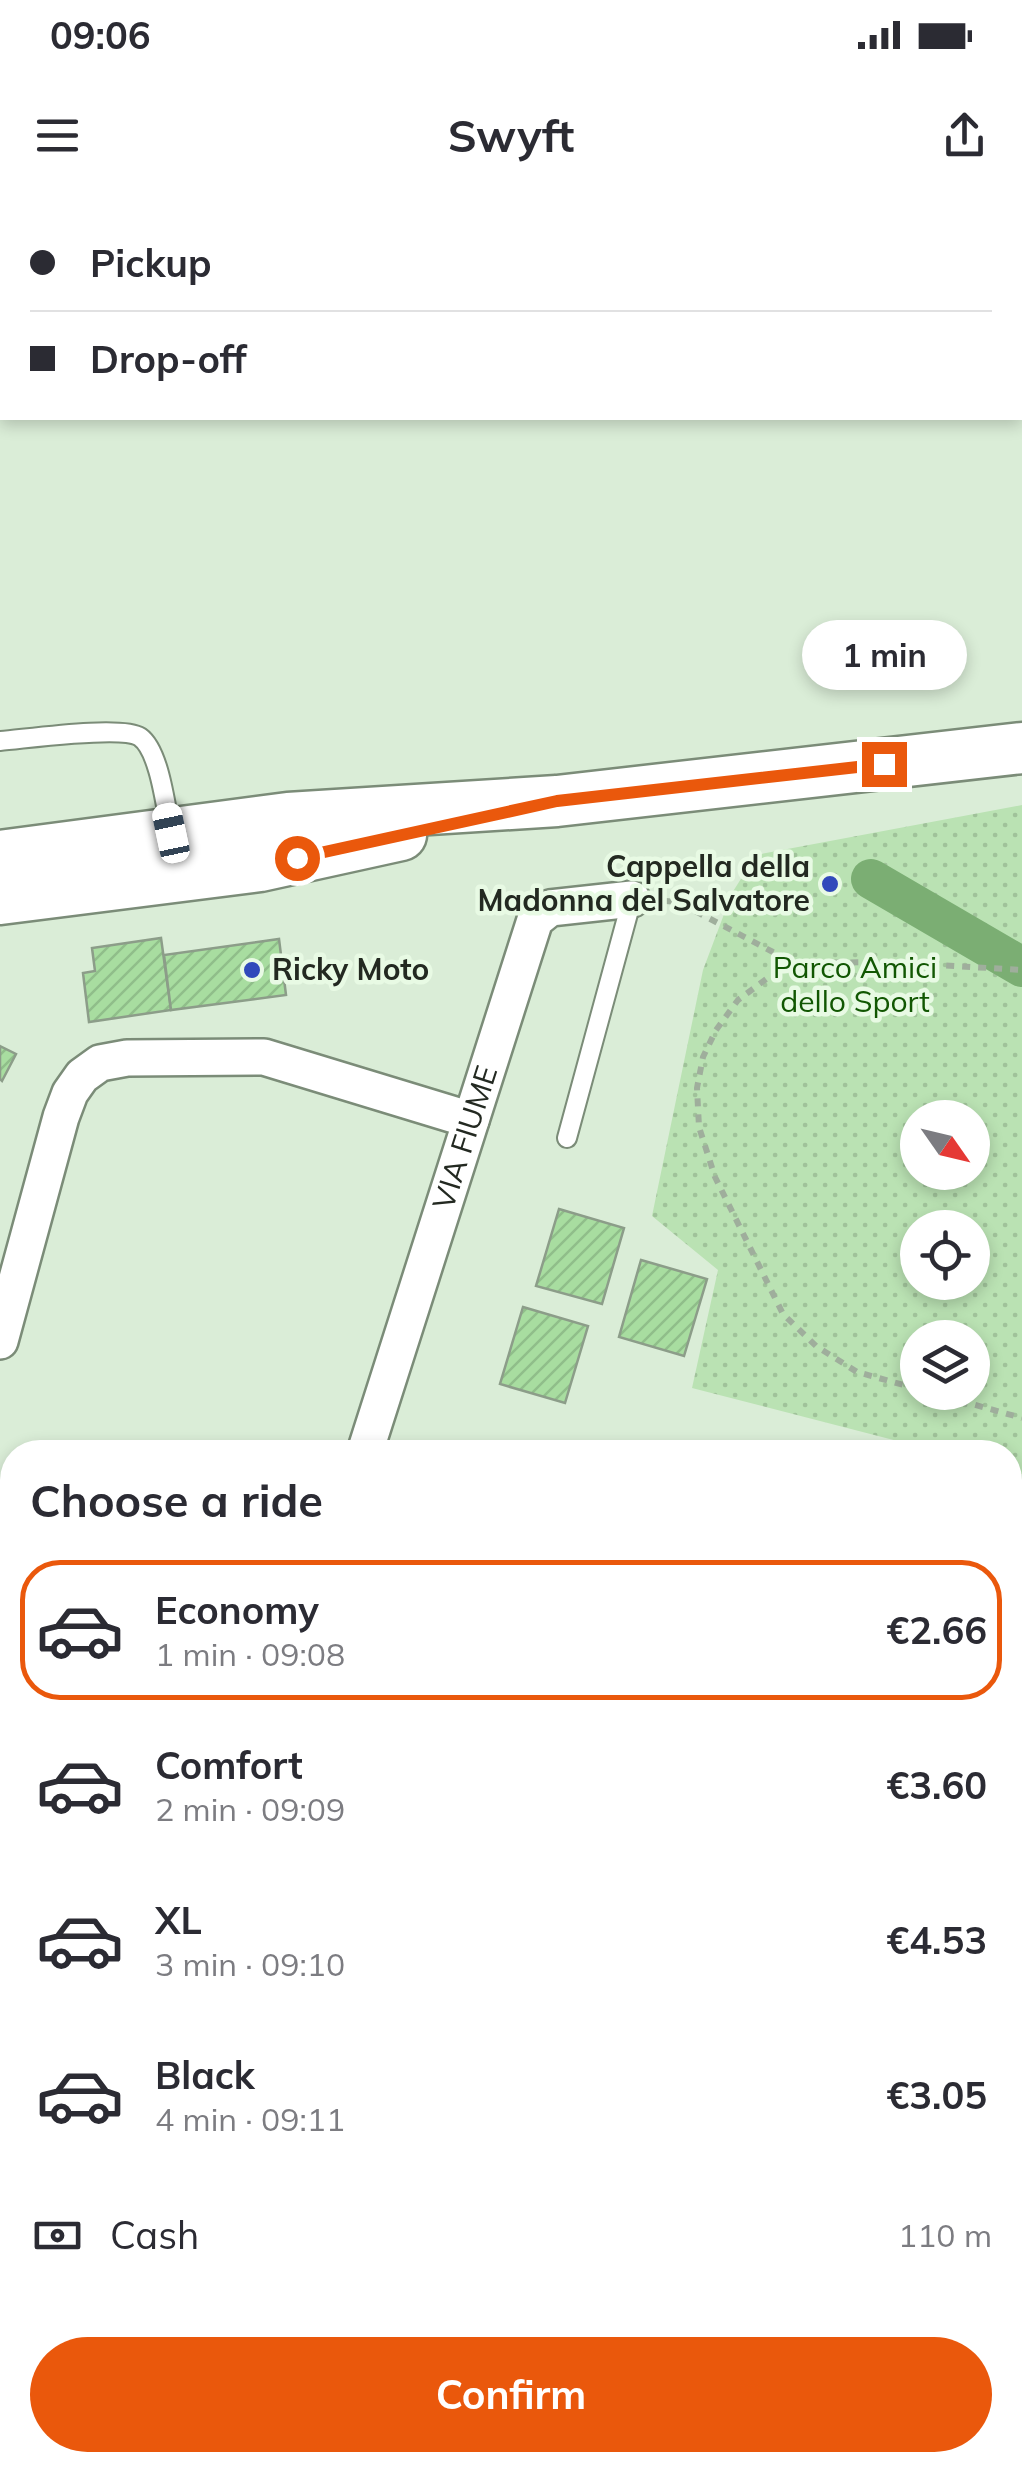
<!DOCTYPE html>
<meta charset="utf-8">
<style>
body{margin:0;font-family:Mulish,sans-serif;background:#f2f2f3;color:#2b2b33;height:100vh;display:flex;flex-direction:column;font-size:38px;white-space:nowrap}
*{box-sizing:border-box;margin:0}
p{font-size:32px;color:#7c7c81}
.icon{flex:none;width:55px;height:55px;fill:none;stroke:currentColor;stroke-width:2;stroke-linecap:round;stroke-linejoin:round}
.map{position:relative;flex:1;overflow:hidden}
.side{position:absolute;left:0px;top:1240px;width:1022px;height:1032px;display:flex;flex-direction:column;background:#fff;border-radius:40px 40px 0 0;box-shadow:0 5px 15px #0003}
.side>*{flex:none}
.guide{position:absolute;left:0px;top:0px;width:1022px;height:220px;box-shadow:0 5px 15px #0003;display:grid;align-content:center;height:220px;padding:0 30px;background:#fff}
.needle{width:65px;rotate:124deg}
.fabs{position:absolute;left:900px;top:900px;display:grid;gap:20px}
.fabs a{display:grid;place-items:center;width:90px;height:90px;border-radius:50%;background:#fff;box-shadow:0 5px 15px #0003;font-size:50px}
.end{position:absolute;width:45px;height:45px;margin:-22px;border:12px solid #ea580c;background:#fff;box-shadow:0 0 0 5px #fff}
.from{border-radius:50%}
.bubble{position:absolute;height:70px;border-radius:35px;background:#fff;box-shadow:0 5px 15px #0003;font-size:32px;font-weight:700;line-height:70px;text-align:center}
.car{position:absolute;width:30px;height:60px;margin:-30px -15px;border-radius:12px;box-shadow:0 0 8px 2px #0007;background:linear-gradient(#fff 24%,#345 0 40%,#fff 0 76%,#345 0 86%,#fff 0)}
.guide b{display:flex;align-items:center;gap:35px;height:95px;font-size:38px}
.guide b+b{border-top:2px solid #e1e1e2}
.guide i{width:25px;height:25px;background:#2b2b33}
ul{padding:0;list-style:none}
li{display:flex;align-items:center;gap:30px;height:140px;margin:0 20px 15px;padding:0 10px;border:5px solid transparent;border-radius:40px}
li div{flex:1}
li b{display:block;font-size:38px}
li em{font-style:normal;font-weight:700}
li.selected{border-color:#ea580c}
li>.icon{width:90px;height:90px;stroke-width:1.5}
h2{padding:0 30px;font-size:45px;line-height:120px}
.pay{display:flex;align-items:center;gap:25px;height:110px;padding:0 30px;font-size:38px}
.pay p{margin-inline-start:auto}
.button{display:flex;gap:20px;margin-top:auto;padding:20px 30px}
.button a{flex:1;height:115px;border-radius:60px;background:#ea580c;color:#fff;font-size:40px;font-weight:700;line-height:115px;text-align:center}
.status{display:flex;justify-content:space-between;align-items:center;height:70px;padding:0 50px;background:#fff;direction:ltr}
.status svg{height:28px;fill:currentColor}
header{display:flex;justify-content:space-between;align-items:center;height:130px;padding:0 30px;background:#fff;font-size:45px;font-weight:700}
.map>svg:first-child{display:block}
</style>
<div class="status"><b>09:06</b><svg viewBox="0 0 49 12"><path d="M0 12V9h3v3zM5 12V6h3v6zM10 12V3h3v9zM15 12V0h3v12zM26 1h20v11H26zM47 4h2v5h-2z"/></svg></div>
<header><svg class="icon" aria-label="menu" viewBox="0 0 24 24"><path d="M4 6h16M4 12h16M4 18h16"/></svg>Swyft<svg class="icon" aria-label="share" viewBox="0 0 24 24"><path d="M12 15V3M7 8l5-5 5 5M5 13v7h14v-7"/></svg></header>
<div class="map">
<svg width="1022" height="2271" viewBox="0 0 1022 2271">
<defs>
<pattern id="grass-tufts" width="24" height="20" patternUnits="userSpaceOnUse" patternTransform="scale(2.5)"><rect width="24" height="20" fill="#bae2b3"/><path d="M3 7l-1-3M5 7V3M7 7l1-3M15 17l-1-3M17 17v-4M19 17l1-3" fill="none" stroke="#a0c29a"/></pattern>
<pattern id="park-dots" width="8" height="8" patternUnits="userSpaceOnUse" patternTransform="scale(2.5)"><rect width="8" height="8" fill="#bae2b3"/><path d="M2 2h.1M6 6h.1" fill="none" stroke="#a0c29a" stroke-width="1.8" stroke-linecap="round"/></pattern>
<pattern id="building-hatch" width="6" height="6" patternUnits="userSpaceOnUse" patternTransform="scale(2.5)"><rect width="6" height="6" fill="#a8dda0"/><path d="M-1 1l2-2M0 6l6-6M5 7l2-2" fill="none" stroke="#90be8a"/></pattern>
</defs>
<rect width="100%" height="100%" fill="#daedd7"/>
<polygon fill="url(#grass-tufts)" points="1010,2255 1022,2261 1022,2271 764,2271 768,2260 1010,2260"/>
<path fill="url(#park-dots)" fill-rule="evenodd" d="M1022 605V1274L1010 1271V1252H940L692 1188 718 1070 652 1016 703 770 732 693 756 655ZM918 918H972V972H918ZM918 1028H972V1082H918ZM918 1138H972V1192H918Z"/>
<g fill="none" stroke-linecap="round" stroke-linejoin="round">
<polyline stroke="#7bae73" stroke-width="40" points="871,679 1022,767"/>
</g>
<g fill="url(#building-hatch)" stroke="#8c9d89" stroke-width="2.5">
<polygon points="161,738 171,810 89,822 83,773 95,771 92,748"/>
<polygon points="279,739 286,795 171,810 164,755"/>
<polygon points="0,846 16,854 2,881 0,879"/>
<polygon points="559,1009 624,1028 602,1104 536,1086"/>
<polygon points="641,1060 707,1079 684,1156 619,1137"/>
<polygon points="523,1107 588,1126 565,1203 500,1184"/>
<polygon points="1010,1402 1022,1406 1022,1452 1018,1451 1016,1460 1010,1459"/>
<polygon points="1010,1643 1021,1646 1022,1643 1022,1692 1010,1688"/>
<polygon points="1010,1791 1022,1795 1022,1875 1010,1871"/>
<polygon points="1010,1931 1022,1935 1022,2018 1010,2015"/>
<polygon points="1010,2025 1022,2029 1022,2104 1020,2112 1010,2109"/>
<polygon points="1010,2130 1022,2134 1022,2217 1010,2214"/>
</g>
<g fill="none" stroke-linecap="round" stroke-linejoin="round">
<g stroke="#7b8c78" stroke-width="22">
<g id="lane">
<path d="M0 541C26 539 121 525 140 537 160 551 166 610 171 633"/>
<polyline points="567,938 632,699"/>
</g>
</g>
<g stroke="#7b8c78" stroke-width="40">
<g id="street">
<polyline points="0,1141 61,917 70,893 82,876 100,863 127,858 264,857 471,920"/>
<path id="s1" d="M365 1252 535 720 550 708 632 699"/>
<polyline points="0,1567 12,1573"/>
<polyline points="1010,2231 1022,2239"/>
<polyline points="32,2271 36,2260"/>
</g>
</g>
<g stroke="#7b8c78" stroke-width="55">
<g id="secondary">
<polyline points="0,656 288,618 557,601 1022,548"/>
<polyline points="0,699 260,666 401,635"/>
</g>
</g>
<g stroke="#9fae9c" stroke-width="6" stroke-dasharray="8 8" stroke-linecap="butt">
<polyline points="666,701 678,702 773,752 799,763"/>
<polyline points="918,1189 857,1172 816,1146 783,1114 715,977 699,927 697,888 703,857 716,830 738,800 769,777 800,763 887,762 1022,770"/>
<polyline points="929,1192 1022,1218"/>
</g>
<use href="#lane" stroke="#fff" stroke-width="18"/>
<use href="#street" stroke="#fff" stroke-width="35"/>
<use href="#secondary" stroke="#fff" stroke-width="50"/>
</g>
<g fill="none" stroke-linecap="round" stroke-linejoin="round">
<polyline stroke="#ea580c" stroke-width="12" points="297,658 557,601 884,564"/>
</g>
<g fill="#3149bb" stroke="#e8fae4" stroke-width="4">
<circle cx="830" cy="684" r="10"/>
<circle cx="252" cy="770" r="10"/>
</g>
<g text-anchor="middle" stroke-width="9" stroke-linejoin="round" paint-order="stroke">
<g font-size="30" font-weight="bold" fill="#232921" stroke="#e8fae4" text-anchor="end">
<text x="810" y="677">Cappella della<tspan x="810" dy="34">Madonna del Salvatore</tspan></text>
<text x="272" y="780" text-anchor="start">Ricky Moto</text>
</g>
<g font-size="30" fill="#115702" stroke="#e8fae4">
<text x="855" y="778">Parco Amici<tspan x="855" dy="34">dello Sport</tspan></text>
</g>
<g font-size="30" fill="#232921" stroke="#e8fae4">
<text dy="10" stroke="none"><textPath href="#s1" startOffset="330">VIA FIUME</textPath></text>
</g>
</g>
</svg>
<div class="fabs">
<a><svg class="needle" viewBox="-14 -14 28 28"><path d="M0-13l5 13h-10z" fill="#e53935"/><path d="M0 13l5-13h-10z" fill="#7c7c81"/></svg></a>
<a><svg class="icon" aria-label="locate" viewBox="0 0 24 24"><circle cx="12" cy="12" r="6"/><path d="M12 2v4M12 18v4M2 12h4M18 12h4"/></svg></a>
<a><svg class="icon" aria-label="layers" viewBox="0 0 24 24"><path d="M12 4l9 5-9 5-9-5zM3 14l9 5 9-5"/></svg></a>
</div>
<i class="end from" style="left:297px;top:658px"></i>
<i class="end" style="left:884px;top:564px"></i>
<div class="bubble" style="left:802px;top:420px;width:165px">1 min</div>
<i class="car" style="left:171px;top:633px;rotate:348deg"></i>
<div class="guide">
<b><i class="from"></i>Pickup</b>
<b><i></i>Drop-off</b>
</div>
<section class="side">
<h2>Choose a ride</h2>
<ul>
<li class="selected"><svg class="icon" aria-label="car" viewBox="0 0 24 24"><path d="M5 17H2v-5l4-1 3-4h7l3 4 3 1v5h-3M9 17h6M6 11h13"/><circle cx="7" cy="17" r="2"/><circle cx="17" cy="17" r="2"/></svg><div><b>Economy</b><p>1 min · 09:08</p></div><em>€2.66</em></li>
<li><svg class="icon" aria-label="car" viewBox="0 0 24 24"><path d="M5 17H2v-5l4-1 3-4h7l3 4 3 1v5h-3M9 17h6M6 11h13"/><circle cx="7" cy="17" r="2"/><circle cx="17" cy="17" r="2"/></svg><div><b>Comfort</b><p>2 min · 09:09</p></div><em>€3.60</em></li>
<li><svg class="icon" aria-label="car" viewBox="0 0 24 24"><path d="M5 17H2v-5l4-1 3-4h7l3 4 3 1v5h-3M9 17h6M6 11h13"/><circle cx="7" cy="17" r="2"/><circle cx="17" cy="17" r="2"/></svg><div><b>XL</b><p>3 min · 09:10</p></div><em>€4.53</em></li>
<li><svg class="icon" aria-label="car" viewBox="0 0 24 24"><path d="M5 17H2v-5l4-1 3-4h7l3 4 3 1v5h-3M9 17h6M6 11h13"/><circle cx="7" cy="17" r="2"/><circle cx="17" cy="17" r="2"/></svg><div><b>Black</b><p>4 min · 09:11</p></div><em>€3.05</em></li>
</ul>
<div class="pay"><svg class="icon" aria-label="cash" viewBox="0 0 24 24"><path d="M3 7h18v10H3z"/><circle cx="12" cy="12" r="2"/></svg>Cash<p>110 m</p></div>
<div class="button"><a>Confirm</a></div>
</section>
</div>
